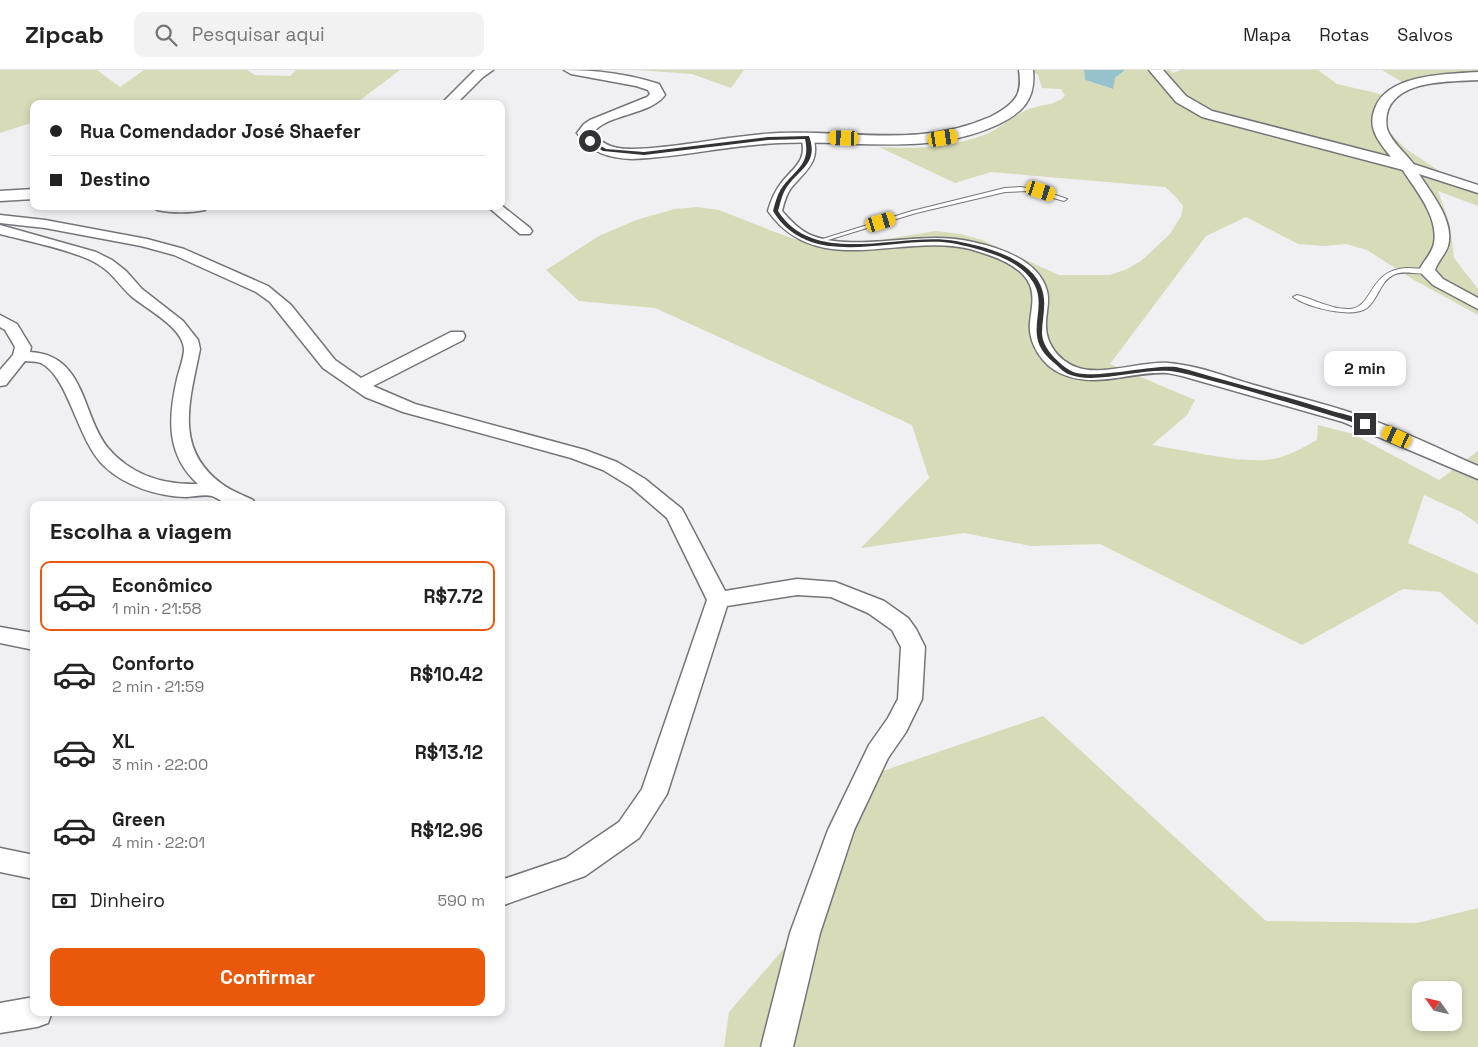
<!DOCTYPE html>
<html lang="pt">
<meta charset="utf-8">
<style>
body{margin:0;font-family:"Space Grotesk",sans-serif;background:#f2f2f2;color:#222;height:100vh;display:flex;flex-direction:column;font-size:19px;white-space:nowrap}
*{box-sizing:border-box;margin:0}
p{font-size:16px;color:#767676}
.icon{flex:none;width:28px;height:28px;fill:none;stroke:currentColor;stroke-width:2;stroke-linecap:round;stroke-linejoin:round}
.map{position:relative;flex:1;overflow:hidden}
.details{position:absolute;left:30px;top:431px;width:475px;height:515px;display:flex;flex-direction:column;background:#fff;border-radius:10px;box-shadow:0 2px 8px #0003}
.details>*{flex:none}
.top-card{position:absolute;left:30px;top:30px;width:475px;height:110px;border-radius:10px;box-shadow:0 2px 8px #0003;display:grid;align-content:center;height:110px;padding:0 20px;background:#fff}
.needle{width:32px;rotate:304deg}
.buttons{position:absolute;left:1412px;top:911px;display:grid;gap:10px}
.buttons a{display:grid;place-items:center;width:50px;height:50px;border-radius:10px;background:#fff;box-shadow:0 2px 8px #0003;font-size:25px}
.end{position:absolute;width:22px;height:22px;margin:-11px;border:6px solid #333335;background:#fff;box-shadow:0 0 0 2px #fff}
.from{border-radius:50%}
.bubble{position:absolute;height:35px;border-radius:10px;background:#fff;box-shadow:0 2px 8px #0003;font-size:16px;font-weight:600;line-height:35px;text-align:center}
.car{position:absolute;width:15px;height:30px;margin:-15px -8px;border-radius:6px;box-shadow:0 0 4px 1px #0007;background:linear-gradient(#f5c518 24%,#345 0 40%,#f5c518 0 76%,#345 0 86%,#f5c518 0)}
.top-card b{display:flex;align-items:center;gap:18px;height:48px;font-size:19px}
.top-card b+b{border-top:1px solid #e0e0e0}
.top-card i{width:12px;height:12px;background:#222}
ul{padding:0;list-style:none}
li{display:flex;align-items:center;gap:15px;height:70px;margin:0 10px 8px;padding:0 10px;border:2px solid transparent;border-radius:10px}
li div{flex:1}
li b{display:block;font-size:19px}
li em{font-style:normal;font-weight:600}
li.selected{border-color:#ea580c}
li>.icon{width:45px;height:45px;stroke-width:1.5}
h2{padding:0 20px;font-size:22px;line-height:60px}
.pay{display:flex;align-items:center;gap:12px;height:55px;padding:0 20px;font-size:19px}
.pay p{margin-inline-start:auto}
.button{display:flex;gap:10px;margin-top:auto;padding:10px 20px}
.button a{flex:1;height:58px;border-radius:10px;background:#ea580c;color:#fff;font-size:20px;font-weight:600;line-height:58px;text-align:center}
header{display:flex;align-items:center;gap:30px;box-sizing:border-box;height:70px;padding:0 25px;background:#fff;border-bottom:1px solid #e0e0e0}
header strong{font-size:24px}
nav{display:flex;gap:28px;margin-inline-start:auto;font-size:18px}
.search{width:350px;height:45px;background:#f2f2f2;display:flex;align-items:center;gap:12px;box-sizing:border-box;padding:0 18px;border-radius:10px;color:#767676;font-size:19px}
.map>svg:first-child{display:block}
</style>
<header>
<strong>Zipcab</strong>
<div class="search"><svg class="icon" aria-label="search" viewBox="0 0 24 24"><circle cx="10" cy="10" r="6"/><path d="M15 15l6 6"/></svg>Pesquisar aqui</div>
<nav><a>Mapa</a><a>Rotas</a><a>Salvos</a></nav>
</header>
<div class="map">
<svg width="1478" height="977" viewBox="0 0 1478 977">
<rect width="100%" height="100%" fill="#f0f0f3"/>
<g fill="#d7dbb8" fill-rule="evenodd">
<polygon points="0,0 97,0 120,17 144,0 247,0 255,5 290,6 296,0 400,0 355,34 34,34 34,52 0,63"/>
<polygon points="637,0 744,0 731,18 692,4"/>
<path d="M1031 0H1084L1085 10 1112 19 1115 8 1125 0H1170L1173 3 1181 0H1318L1337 14 1389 26 1385 54 1389 62 1406 79 1447 106 1478 115V136L1438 121 1450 155 1454 188 1478 219V245L1414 210 1367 180 1346 174 1324 176 1298 174 1246 147 1206 166 1110 294 1195 330 1187 345 1152 375C1184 380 1249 396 1278 388 1292 384 1304 377 1317 370L1318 355 1353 364 1439 410 1478 381V454L1461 442 1424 425 1408 473 1478 504V555L1440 522 1403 519 1302 575 1100 474 1031 476 964 463 861 478 929 408 912 355 655 238 579 231 546 200 599 166 636 150 675 139 697 137 719 140 780 164 826 179 936 161 961 164 982 170 1059 205H1110L1127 199 1141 191 1170 164 1181 146 1183 136 1176 127 1165 117 991 102 955 113 879 77C916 79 951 78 986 64 1001 58 1014 45 1029 39 1042 34 1055 36 1065 26L1061 19 1042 18 1038 5Z"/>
<polygon points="1382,0 1478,0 1478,5 1402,12"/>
<path d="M1043 646 1266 851 1417 853 1478 838V977H724L729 942 787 875 832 763 871 705ZM1421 920H1454V952H1421Z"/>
</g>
<polygon fill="#96c2cc" points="1084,0 1125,0 1115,8 1113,19 1085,10"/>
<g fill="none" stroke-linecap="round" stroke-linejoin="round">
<g stroke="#747578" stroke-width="2">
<g id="service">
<polygon points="1021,117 1044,121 1067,129 1064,131 1028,121 1005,122 916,143 818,173 813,172 912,141 1005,118"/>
<path d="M1407 198 1427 199 1431 201C1421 207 1405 199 1393 205 1380 212 1378 229 1367 238 1352 249 1307 237 1293 227L1297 225C1314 229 1332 240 1350 239 1374 237 1368 200 1407 198Z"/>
</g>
</g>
<g stroke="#747578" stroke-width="3">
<g id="minor">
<path d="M807 63 813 67C821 92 805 101 791 118 786 125 784 133 782 141 791 151 800 161 813 166 859 183 922 159 973 172 1000 178 1039 190 1047 221 1050 232 1046 242 1046 253 1045 273 1058 290 1076 297 1100 307 1142 291 1168 293 1197 295 1226 307 1254 315 1288 325 1322 333 1355 344 1397 358 1437 378 1478 396V409L1343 352 1189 308C1182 306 1174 304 1167 303 1132 301 1096 319 1062 304 1043 296 1028 274 1030 253 1031 240 1035 228 1030 215 1021 194 990 185 970 179 902 162 817 211 768 141 771 130 775 121 782 112 795 96 808 90 801 67Z"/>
<path d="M1407 92 1478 115V123L1419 104C1431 123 1455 151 1448 176 1445 185 1438 191 1435 200L1443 209 1478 228V239L1433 215 1419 201C1423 191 1432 184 1434 173 1439 146 1414 118 1400 96Z"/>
<polygon points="501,135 530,158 532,161 530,164 520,164 487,136"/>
<polygon points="0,145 45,150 147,169 184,179 268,216 291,235 335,290 361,308 451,262 463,262 465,266 463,270 373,316 415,334 585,380 617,392 645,409 682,439 725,521 797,509 835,512 884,531 908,548 916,559 925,577 922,629 906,662 888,688 854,760 820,863 793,977 761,977 790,863 828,760 869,675 888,648 898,629 901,577 892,560 868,543 831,527 797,525 727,536 667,724 639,768 585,806 501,836 501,810 566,788 619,752 642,719 707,530 667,448 631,417 603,400 571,388 403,342 365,327 323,298 270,232 256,222 174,185 141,176 45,158 0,153"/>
<path d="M0 155 96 182 112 190 126 201 142 219 183 251 198 270 200 279C190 330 173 378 222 414 231 421 243 425 253 430L256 435C248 435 237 437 229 435 223 433 218 428 212 426 205 424 193 427 185 427 157 426 125 416 104 396 77 370 69 307 41 293 36 291 30 292 25 291L6 315 0 316V300L13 285 15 277 5 260 0 257V245L17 254 31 277 30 282C86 285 81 344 108 378 131 405 164 415 198 414 166 385 168 348 177 309 179 300 184 288 184 279 183 257 146 239 131 226 114 210 112 200 88 189 63 178 27 171 0 164Z"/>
<polygon points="0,557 34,563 34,580 0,573"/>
<polygon points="0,778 34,785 34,809 0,802"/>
<polygon points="34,927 34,942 52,942 48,953 37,957 0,963 0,933"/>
</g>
</g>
<g stroke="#747578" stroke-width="3">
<g id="tertiary">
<polygon points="475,0 493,0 483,7 456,34 441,34"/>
<path d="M564 0C597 0 628 4 659 14L665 25C651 45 606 44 593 63 604 76 615 79 632 79 681 78 730 65 779 63 854 60 919 78 990 47 1000 42 1014 34 1018 23 1021 15 1020 8 1019 0H1033C1036 30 1022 43 997 55 927 87 853 69 779 73 730 75 681 87 632 89 609 88 591 83 577 63L584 54 590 50 647 27 650 24 648 20 636 16 571 4Z"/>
<path d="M1149 0H1163L1186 26 1212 41 1391 87C1378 71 1366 57 1376 36 1390 4 1448 4 1478 2V10C1451 12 1400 9 1388 40 1386 46 1386 53 1387 59 1392 73 1407 84 1415 96L1413 99 1407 101 1202 47 1176 32Z"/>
<polygon points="34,119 34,129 0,131 0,121"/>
<path d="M155 136H207L205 140C191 143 171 143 157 140Z"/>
</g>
</g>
<use href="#service" fill="#fff" fill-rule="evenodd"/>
<use href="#minor" fill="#fff" fill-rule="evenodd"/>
<use href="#tertiary" fill="#fff" fill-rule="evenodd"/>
</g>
<path fill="#333335" d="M809 66C820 96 795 100 784 122 781 128 780 135 778 141 815 199 901 161 956 171 987 177 1041 190 1044 229 1045 241 1042 252 1042 263 1042 278 1059 294 1071 301 1090 311 1151 294 1176 297 1192 300 1208 306 1224 310 1259 320 1294 329 1329 340 1341 344 1358 346 1368 354L1362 355C1318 341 1273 328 1228 315 1211 311 1194 305 1177 302 1146 296 1095 316 1068 304 1063 302 1058 296 1053 292 1020 265 1050 240 1033 212 1018 188 982 180 957 174 899 162 812 205 773 141 775 134 777 125 781 119 795 99 811 95 805 69L768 70 644 85 603 81 587 71 591 70 606 79 644 82 768 67Z"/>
</svg>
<div class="buttons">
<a><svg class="needle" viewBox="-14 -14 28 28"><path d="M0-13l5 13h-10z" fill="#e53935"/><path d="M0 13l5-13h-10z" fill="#767676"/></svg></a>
</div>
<i class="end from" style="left:590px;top:71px"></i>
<i class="end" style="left:1365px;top:354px"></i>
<div class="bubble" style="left:1324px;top:281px;width:82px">2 min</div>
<i class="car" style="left:844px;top:68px;rotate:272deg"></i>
<i class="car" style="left:943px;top:68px;rotate:81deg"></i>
<i class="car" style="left:1041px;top:121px;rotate:108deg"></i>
<i class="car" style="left:881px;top:152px;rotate:73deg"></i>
<i class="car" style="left:1397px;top:367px;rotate:295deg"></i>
<div class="top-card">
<b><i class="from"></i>Rua Comendador José Shaefer</b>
<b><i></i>Destino</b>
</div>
<section class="details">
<h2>Escolha a viagem</h2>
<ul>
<li class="selected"><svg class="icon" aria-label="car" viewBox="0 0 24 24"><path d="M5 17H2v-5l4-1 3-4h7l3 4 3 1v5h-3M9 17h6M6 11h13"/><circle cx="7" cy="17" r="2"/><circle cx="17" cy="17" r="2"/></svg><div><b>Econômico</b><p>1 min · 21:58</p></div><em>R$7.72</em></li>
<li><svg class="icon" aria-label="car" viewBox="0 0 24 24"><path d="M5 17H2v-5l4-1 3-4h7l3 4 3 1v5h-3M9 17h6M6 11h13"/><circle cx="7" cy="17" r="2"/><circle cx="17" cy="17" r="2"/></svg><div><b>Conforto</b><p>2 min · 21:59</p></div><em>R$10.42</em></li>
<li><svg class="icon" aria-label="car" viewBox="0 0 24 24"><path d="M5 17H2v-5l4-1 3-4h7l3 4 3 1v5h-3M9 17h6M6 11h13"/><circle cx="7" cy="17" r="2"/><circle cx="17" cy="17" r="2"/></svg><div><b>XL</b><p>3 min · 22:00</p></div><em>R$13.12</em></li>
<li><svg class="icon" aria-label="car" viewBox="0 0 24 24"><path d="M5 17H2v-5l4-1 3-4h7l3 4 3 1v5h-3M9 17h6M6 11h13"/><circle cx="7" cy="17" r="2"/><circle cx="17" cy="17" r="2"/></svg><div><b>Green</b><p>4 min · 22:01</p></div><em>R$12.96</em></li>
</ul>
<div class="pay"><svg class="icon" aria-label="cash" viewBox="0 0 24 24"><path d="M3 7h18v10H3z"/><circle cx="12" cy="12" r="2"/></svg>Dinheiro<p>590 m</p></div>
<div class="button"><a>Confirmar</a></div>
</section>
</div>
